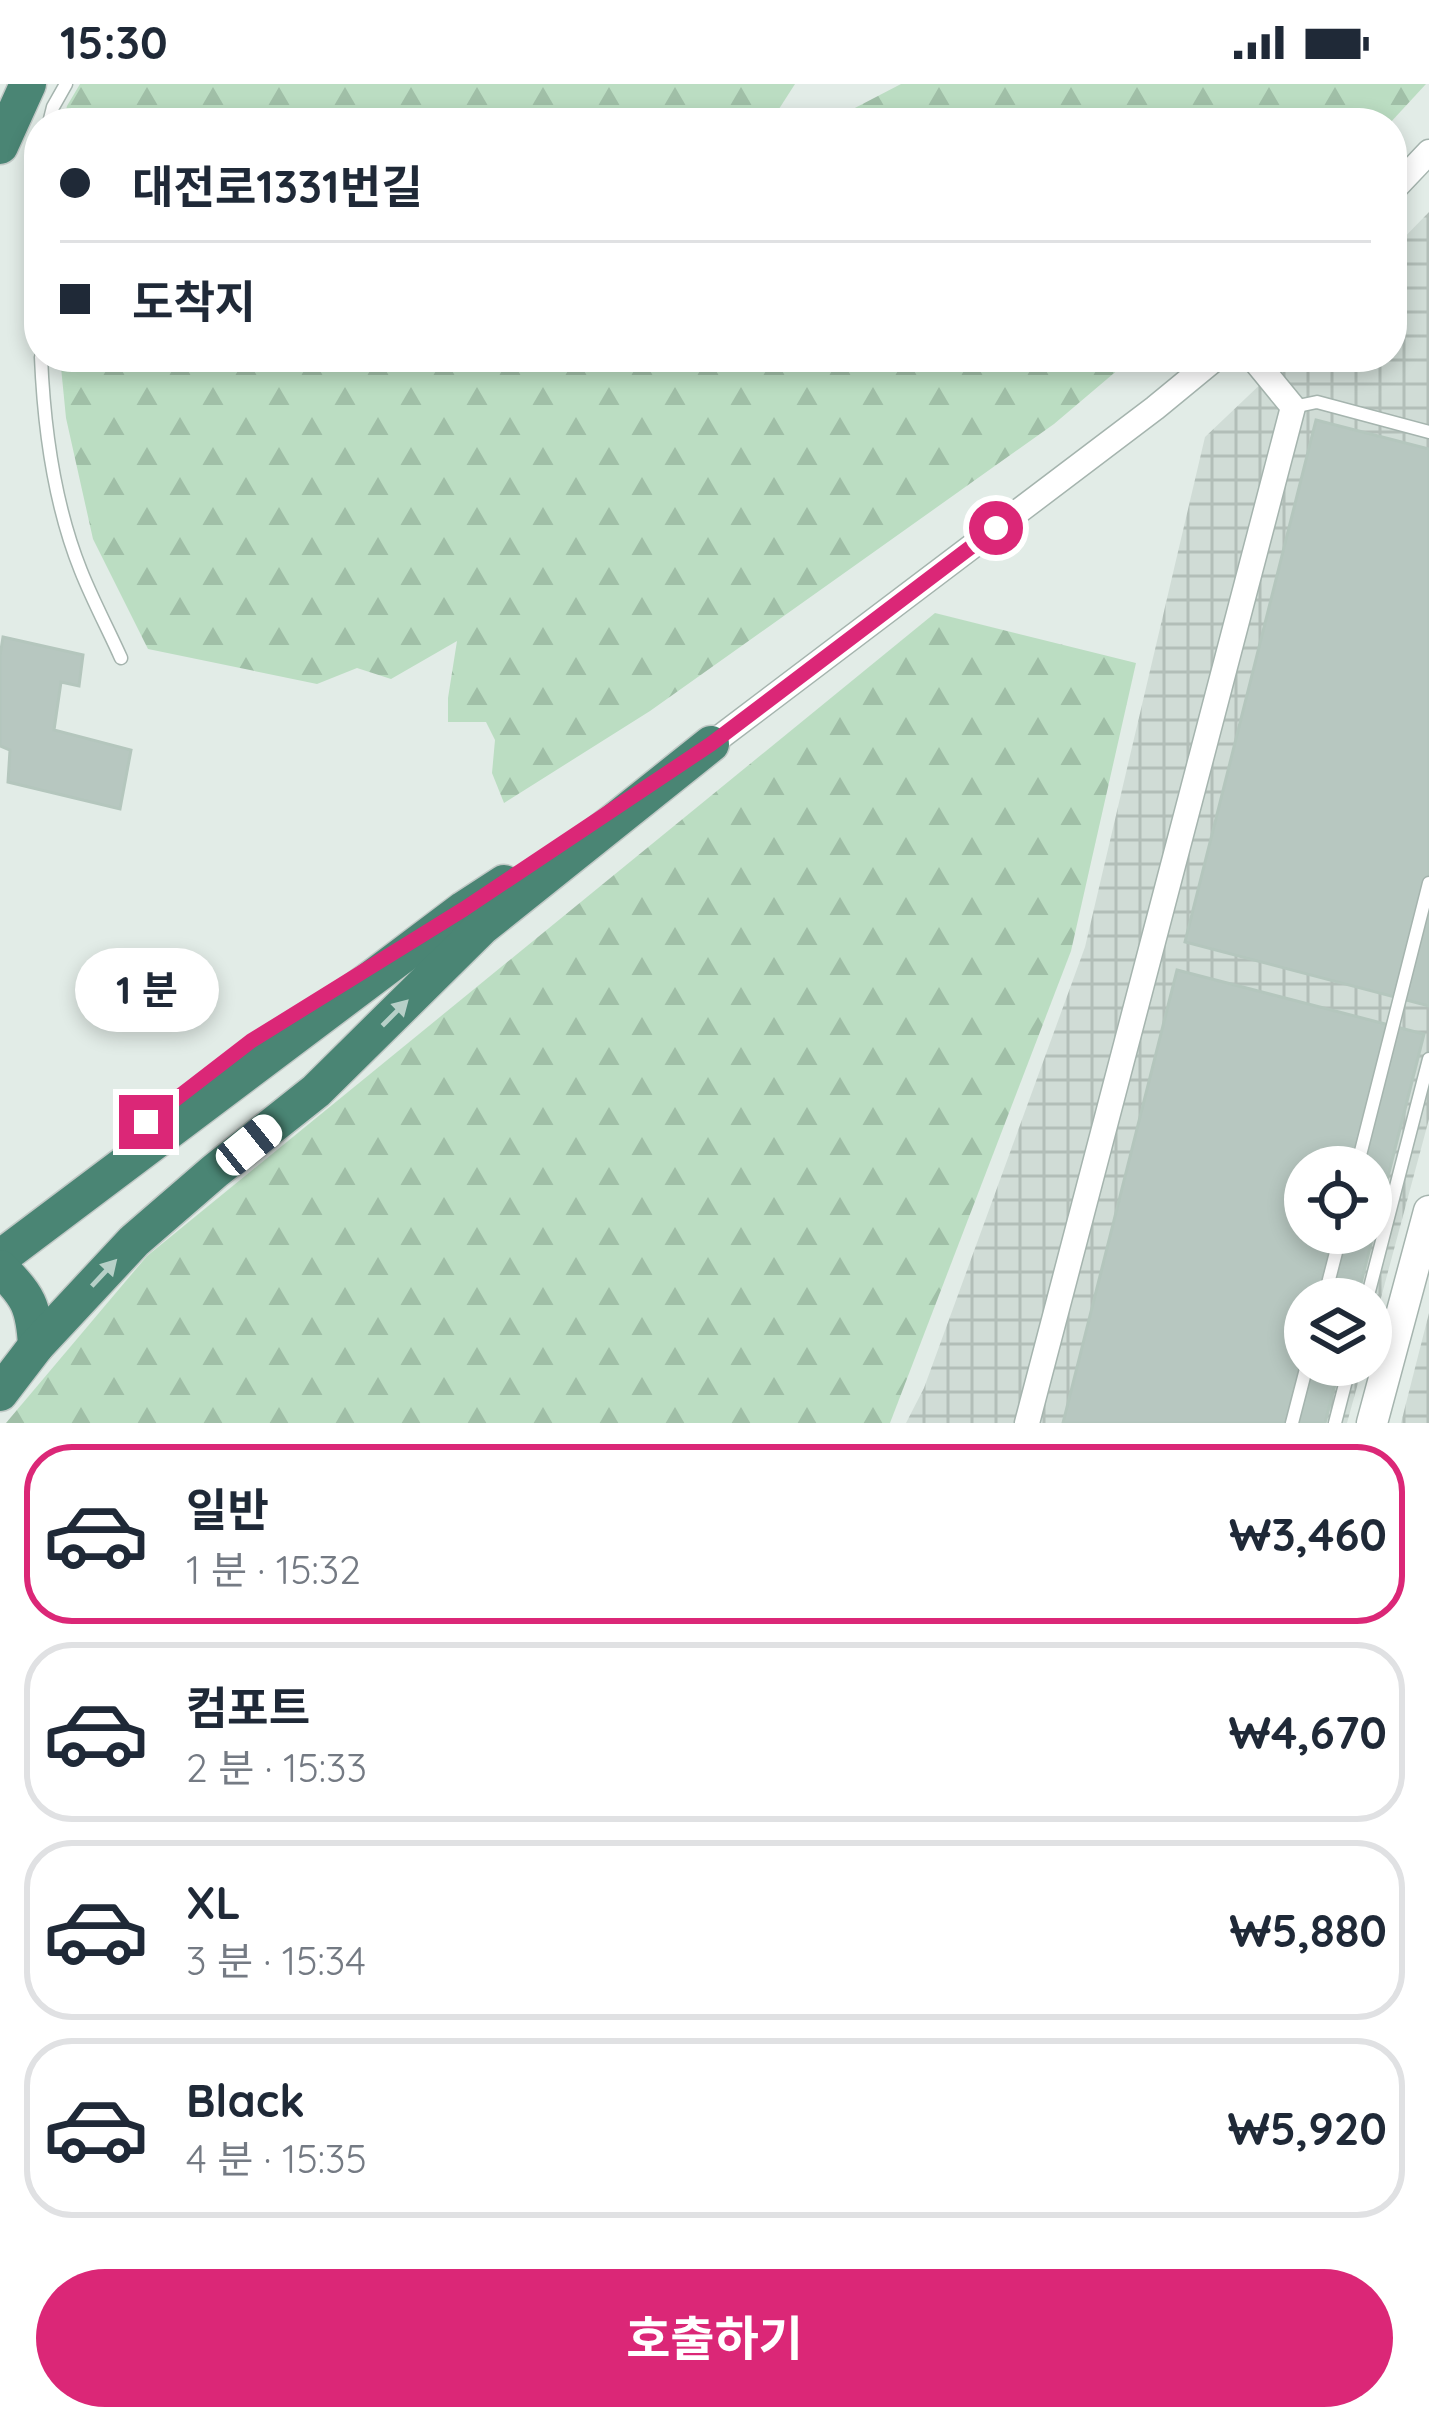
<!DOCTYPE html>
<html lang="ko">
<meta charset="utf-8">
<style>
body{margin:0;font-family:Quicksand,"Noto Sans KR",sans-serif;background:#f6f6f7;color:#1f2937;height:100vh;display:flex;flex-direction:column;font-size:45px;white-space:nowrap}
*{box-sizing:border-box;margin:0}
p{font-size:39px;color:#747a83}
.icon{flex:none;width:66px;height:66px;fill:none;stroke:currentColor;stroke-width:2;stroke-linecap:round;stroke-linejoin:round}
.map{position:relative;height:1339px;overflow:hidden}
.drawer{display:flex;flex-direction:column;background:#fff;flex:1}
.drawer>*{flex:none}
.guide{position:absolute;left:24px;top:24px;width:1383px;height:264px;border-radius:48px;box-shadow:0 6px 18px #0003;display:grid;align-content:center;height:264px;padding:0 36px;background:#fff}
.fabs{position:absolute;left:1284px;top:1062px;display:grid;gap:24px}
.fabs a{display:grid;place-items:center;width:108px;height:108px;border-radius:50%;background:#fff;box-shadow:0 6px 18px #0003;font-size:60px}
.end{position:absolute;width:54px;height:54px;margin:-27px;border:15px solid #db2777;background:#fff;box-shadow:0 0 0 6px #fff}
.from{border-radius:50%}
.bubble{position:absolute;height:84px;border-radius:42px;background:#fff;box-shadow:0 6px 18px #0003;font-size:39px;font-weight:700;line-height:84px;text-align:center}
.car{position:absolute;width:36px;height:72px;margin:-36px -18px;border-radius:15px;box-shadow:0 0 9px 3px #0007;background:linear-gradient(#fff 24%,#345 0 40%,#fff 0 76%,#345 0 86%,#fff 0)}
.guide b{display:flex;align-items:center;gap:42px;height:114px;font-size:45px}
.guide b+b{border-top:3px solid #e0e1e3}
.guide i{width:30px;height:30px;background:#1f2937}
ul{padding:21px 0 0;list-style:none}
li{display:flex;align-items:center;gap:36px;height:180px;margin:0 24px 18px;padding:0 12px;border:6px solid #e0e1e3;border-radius:48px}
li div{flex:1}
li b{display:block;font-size:45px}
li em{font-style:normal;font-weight:700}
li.current{border-color:#db2777}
li>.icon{width:108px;height:108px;stroke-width:1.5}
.primary-button{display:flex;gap:24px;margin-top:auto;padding:24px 36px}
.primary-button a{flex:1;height:138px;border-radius:72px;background:#db2777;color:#fff;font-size:48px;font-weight:700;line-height:138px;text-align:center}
.status{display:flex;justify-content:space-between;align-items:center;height:84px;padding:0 60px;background:#fff;direction:ltr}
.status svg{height:33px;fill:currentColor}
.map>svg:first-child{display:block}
</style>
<div class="status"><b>15:30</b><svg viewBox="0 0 49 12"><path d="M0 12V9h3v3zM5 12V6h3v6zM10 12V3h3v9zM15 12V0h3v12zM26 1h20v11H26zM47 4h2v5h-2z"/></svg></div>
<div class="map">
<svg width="1429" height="1339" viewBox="0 0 1429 1339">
<defs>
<pattern id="industrial-grid" width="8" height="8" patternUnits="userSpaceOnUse" patternTransform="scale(3)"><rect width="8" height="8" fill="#d0dcd6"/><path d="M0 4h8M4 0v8" fill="none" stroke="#b2beb8"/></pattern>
<pattern id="forest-firs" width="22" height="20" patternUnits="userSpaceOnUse" patternTransform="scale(3)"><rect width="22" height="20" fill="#bbddc2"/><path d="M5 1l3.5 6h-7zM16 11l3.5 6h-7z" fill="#a0bfa7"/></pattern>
</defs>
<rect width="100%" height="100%" fill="#e2ece7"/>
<g fill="url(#industrial-grid)" fill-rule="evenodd">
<path d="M1429 128V1035L1371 1251V1215H1305V1281H1363L1347 1339H906L924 1304 1085 863 1205 353 1289 273H1392V166ZM1305 1083H1371V1149H1305Z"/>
<polygon points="1429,1229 1429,1339 1401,1339"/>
</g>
<g fill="url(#forest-firs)">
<polygon points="80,0 795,0 770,39 63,39 67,22"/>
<polygon points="901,0 1426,0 1390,39 826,39"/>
<polygon points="60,273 1133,273 1054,340 650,627 504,719 492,689 495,656 486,638 448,638 448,614 457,557 391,595 357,584 317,600 148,565 93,455 66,334"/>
<polygon points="935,529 1136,579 1071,867 890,1339 6,1339 147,1172"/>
</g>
<g fill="#b7c7c0" stroke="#b4c6bd" stroke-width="3" fill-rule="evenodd">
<polygon points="1316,336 1429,365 1429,922 1185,858"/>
<polygon points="3,553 83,571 79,602 61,598 54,646 131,666 120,725 8,698 10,666 0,662 0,572"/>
<path d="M1177 886 1424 950 1357 1215H1305V1281H1340L1325 1339H1063ZM1305 1083H1371V1149H1305Z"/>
</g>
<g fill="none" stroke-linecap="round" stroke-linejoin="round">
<g stroke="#a5b4ae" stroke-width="15">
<g id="service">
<polyline points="49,39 53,23 66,0"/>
<polyline points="39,86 35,153 39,236"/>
<path d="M41 273C44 345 54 420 81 487 93 517 108 545 121 574"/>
<polyline points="1293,323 1317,318 1429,348"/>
<polyline points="1357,1083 1429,799"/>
<polyline points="1324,1215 1341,1149"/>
<polyline points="1367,1215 1429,975"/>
<polyline points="1292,1339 1307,1281"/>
<polyline points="1335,1339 1350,1281"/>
</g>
</g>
<g stroke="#a5b4ae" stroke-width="27">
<g id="minor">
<polyline points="1392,107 1429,68"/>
<polyline points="711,660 1155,324 1217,273"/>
<polyline points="1027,1339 1293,323 1252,273"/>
</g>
</g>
<g stroke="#a5b4ae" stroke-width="33">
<polyline id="tertiary" points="1372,1339 1429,1127"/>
</g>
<g stroke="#c1c9c6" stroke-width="39">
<g id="trunk">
<polyline points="0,62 28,0"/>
<polyline points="0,1174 464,825 504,799"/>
<path d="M0 1184C28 1211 34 1223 36 1262"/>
<polyline points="0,1309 36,1262 134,1157 215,1087 316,1007 482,843 711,660"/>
</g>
</g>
<use href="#service" stroke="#fff" stroke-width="12"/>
<use href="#minor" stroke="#fff" stroke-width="24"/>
<use href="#tertiary" stroke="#fff" stroke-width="30"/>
<use href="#trunk" stroke="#4a8574" stroke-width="36"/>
</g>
<defs><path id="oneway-solid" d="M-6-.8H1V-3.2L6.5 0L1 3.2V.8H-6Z" transform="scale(3)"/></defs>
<g fill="#b7d0c8">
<use href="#oneway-solid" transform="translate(395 929) rotate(-45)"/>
<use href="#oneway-solid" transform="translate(104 1189) rotate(-47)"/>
</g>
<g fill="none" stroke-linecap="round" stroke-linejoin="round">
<polyline stroke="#db2777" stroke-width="15" points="146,1038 251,957 464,825 711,660 996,444"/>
</g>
</svg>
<div class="fabs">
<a><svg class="icon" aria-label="locate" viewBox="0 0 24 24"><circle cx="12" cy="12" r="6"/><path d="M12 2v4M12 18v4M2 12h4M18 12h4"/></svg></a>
<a><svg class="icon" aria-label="layers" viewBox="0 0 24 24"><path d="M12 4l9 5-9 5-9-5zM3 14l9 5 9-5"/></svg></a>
</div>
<i class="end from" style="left:996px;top:444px"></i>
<i class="end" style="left:146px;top:1038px"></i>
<div class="bubble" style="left:75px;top:864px;width:144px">1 분</div>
<i class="car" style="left:249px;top:1061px;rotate:51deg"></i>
<div class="guide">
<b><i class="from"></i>대전로1331번길</b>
<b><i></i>도착지</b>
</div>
</div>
<section class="drawer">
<ul>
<li class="current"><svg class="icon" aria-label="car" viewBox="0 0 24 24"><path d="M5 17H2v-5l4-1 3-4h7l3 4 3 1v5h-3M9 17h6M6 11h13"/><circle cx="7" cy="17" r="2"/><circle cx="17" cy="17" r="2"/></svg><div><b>일반</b><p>1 분 · 15:32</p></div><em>₩3,460</em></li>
<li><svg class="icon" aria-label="car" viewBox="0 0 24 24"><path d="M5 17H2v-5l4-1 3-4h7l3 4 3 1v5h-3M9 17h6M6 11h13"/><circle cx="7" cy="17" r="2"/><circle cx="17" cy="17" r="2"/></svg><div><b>컴포트</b><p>2 분 · 15:33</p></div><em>₩4,670</em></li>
<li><svg class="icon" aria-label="car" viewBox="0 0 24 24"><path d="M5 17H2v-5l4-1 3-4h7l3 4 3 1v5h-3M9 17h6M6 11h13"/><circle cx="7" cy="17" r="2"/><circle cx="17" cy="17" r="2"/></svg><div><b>XL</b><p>3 분 · 15:34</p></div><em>₩5,880</em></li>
<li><svg class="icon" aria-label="car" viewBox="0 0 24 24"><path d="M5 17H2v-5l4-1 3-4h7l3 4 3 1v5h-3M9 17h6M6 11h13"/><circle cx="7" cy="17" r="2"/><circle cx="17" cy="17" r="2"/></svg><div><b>Black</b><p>4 분 · 15:35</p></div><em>₩5,920</em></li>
</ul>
<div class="primary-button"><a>호출하기</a></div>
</section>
